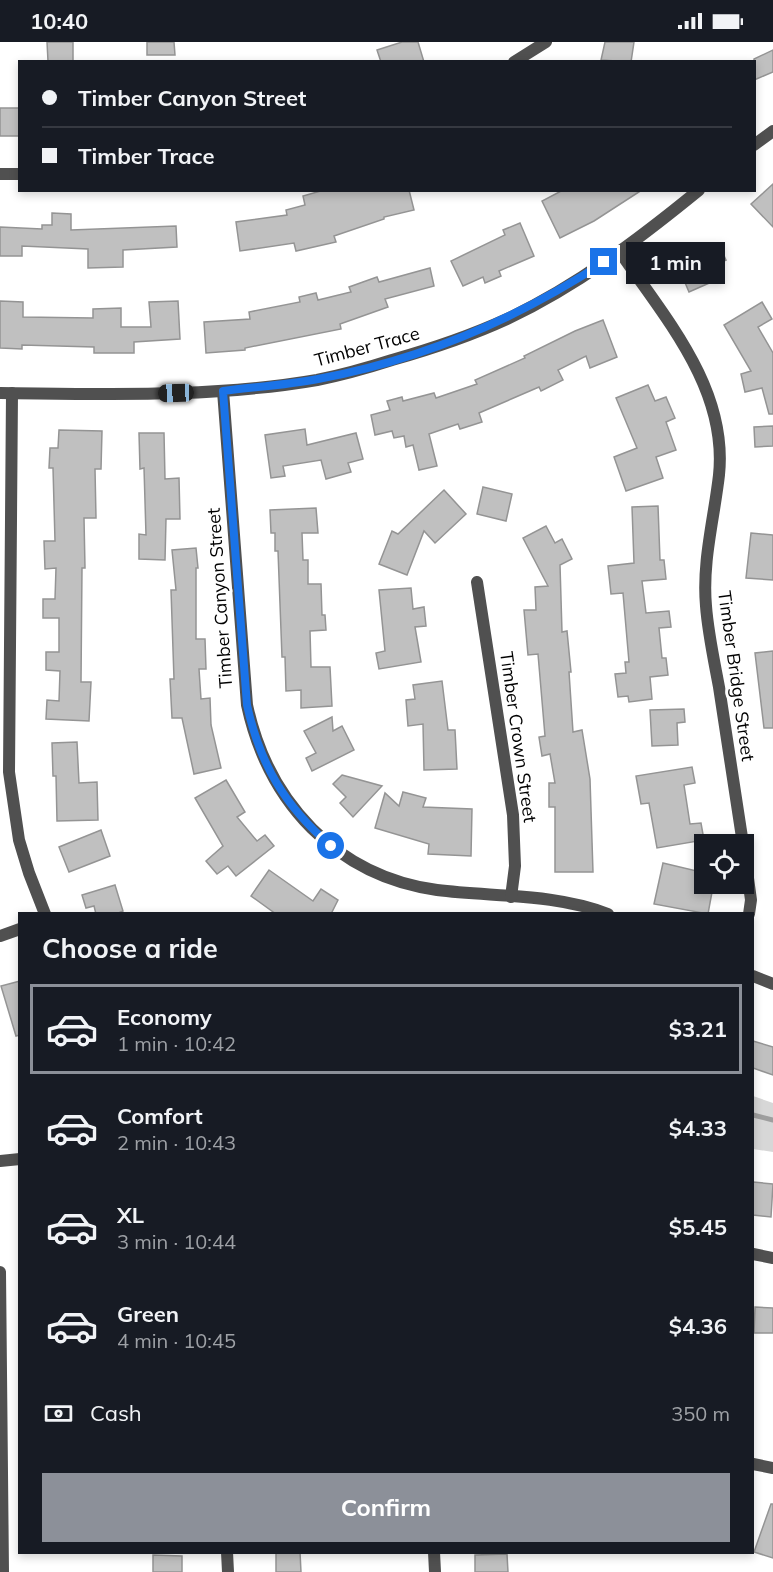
<!DOCTYPE html>
<meta charset="utf-8">
<style>
body{margin:0;font-family:Mulish,sans-serif;background:#20242c;color:#f1f3f6;height:100vh;display:flex;flex-direction:column;font-size:22px;white-space:nowrap}
*{box-sizing:border-box;margin:0}
p{font-size:20px;color:#9ea1a6}
.icon{flex:none;width:33px;height:33px;fill:none;stroke:currentColor;stroke-width:2;stroke-linecap:round;stroke-linejoin:round}
.map{position:relative;flex:1;overflow:hidden}
.details{position:absolute;left:18px;top:870px;width:736px;height:642px;display:flex;flex-direction:column;background:#171b24;border-radius:0px;box-shadow:0 3px 9px #0003}
.details>*{flex:none}
.hud{position:absolute;left:18px;top:18px;width:738px;height:132px;border-radius:0px;box-shadow:0 3px 9px #0003;display:grid;align-content:center;height:132px;padding:0 24px;background:#171b24}
.fabs{position:absolute;left:694px;top:792px;display:grid;gap:12px}
.fabs a{display:grid;place-items:center;width:60px;height:60px;border-radius:0px;background:#171b24;box-shadow:0 3px 9px #0003;font-size:30px}
.end{position:absolute;width:27px;height:27px;margin:-14px;border:8px solid #1a73e8;background:#fff;box-shadow:0 0 0 3px #fff}
.from{border-radius:50%}
.bubble{position:absolute;height:42px;border-radius:0px;background:#171b24;box-shadow:0 3px 9px #0003;font-size:20px;font-weight:700;line-height:42px;text-align:center}
.car{position:absolute;width:18px;height:36px;margin:-18px -9px;border-radius:8px;box-shadow:0 0 4px 2px #0007;background:linear-gradient(#222 24%,#8ab4d8 0 40%,#222 0 76%,#8ab4d8 0 86%,#222 0)}
.hud b{display:flex;align-items:center;gap:21px;height:57px;font-size:22px}
.hud b+b{border-top:2px solid #363941}
.hud i{width:15px;height:15px;background:#f1f3f6}
ul{padding:0;list-style:none}
li{display:flex;align-items:center;gap:18px;height:90px;margin:0 12px 9px;padding:0 12px;border:3px solid transparent;border-radius:0px}
li div{flex:1}
li b{display:block;font-size:22px}
li em{font-style:normal;font-weight:700}
li.on{border-color:#8c9099}
li>.icon{width:54px;height:54px;stroke-width:1.5}
h2{padding:0 24px;font-size:27px;line-height:72px}
.pay{display:flex;align-items:center;gap:15px;height:66px;padding:0 24px;font-size:22px}
.pay p{margin-inline-start:auto}
.cta{display:flex;gap:12px;margin-top:auto;padding:12px 24px}
.cta a{flex:1;height:69px;border-radius:0px;background:#8c9099;color:#fff;font-size:24px;font-weight:700;line-height:69px;text-align:center}
.status{display:flex;justify-content:space-between;align-items:center;height:42px;padding:0 30px;background:#171b24;direction:ltr}
.status svg{height:16px;fill:currentColor}
.map>svg:first-child{display:block}
</style>
<div class="status"><b>10:40</b><svg viewBox="0 0 49 12"><path d="M0 12V9h3v3zM5 12V6h3v6zM10 12V3h3v9zM15 12V0h3v12zM26 1h20v11H26zM47 4h2v5h-2z"/></svg></div>
<div class="map">
<svg width="773" height="1530" viewBox="0 0 773 1530">
<rect width="100%" height="100%" fill="#fff"/>
<polygon fill="#d7d7d7" points="753,1054 773,1061 773,1110 753,1107"/>
<g fill="none" stroke-linecap="round" stroke-linejoin="round">
<polyline stroke="#9e9e9e" stroke-width="5" points="753,1073 773,1078"/>
</g>
<g fill="#c0c0c0" stroke="#949494" stroke-width="1.5">
<polygon points="47,0 73,0 73,19 48,19"/>
<polygon points="147,0 174,0 175,13 147,13"/>
<polygon points="402,0 418,0 424,20 381,20 377,8"/>
<polygon points="605,0 634,0 631,20 601,18"/>
<polygon points="773,8 773,30 754,38 754,17"/>
<rect x="0" y="66" width="20" height="28"/>
<polygon points="773,142 773,185 751,162"/>
<polygon points="324,148 409,148 414,168 384,175 384,177 334,194 336,200 296,209 294,201 240,209 236,180 287,173 286,168 305,163 303,154"/>
<polygon points="563,148 642,148 594,179 560,196 542,159"/>
<polygon points="52,171 71,172 71,188 176,184 177,205 123,208 123,225 88,226 88,207 22,204 22,214 0,214 0,185 42,187 42,183 52,183"/>
<polygon points="520,181 534,214 499,229 501,234 485,241 483,235 463,244 451,219 505,193 503,188"/>
<polygon points="720,205 726,218 710,225 716,238 689,250 678,224"/>
<polygon points="430,226 434,244 385,257 388,265 340,282 341,287 245,306 245,308 206,311 204,280 250,277 249,270 300,260 299,255 316,251 318,258 351,250 349,245 377,235 379,240"/>
<polygon points="0,259 23,260 23,275 93,276 93,267 121,266 121,285 151,285 149,260 178,259 180,297 134,300 134,311 94,311 94,305 22,303 22,307 0,306"/>
<polygon points="762,260 772,277 758,285 773,311 773,372 769,372 762,346 745,350 741,332 751,329 724,283"/>
<polygon points="603,278 617,315 590,326 586,314 558,328 563,338 541,349 539,345 479,371 482,380 460,387 458,382 429,392 437,424 419,428 413,403 406,405 404,394 394,396 392,389 375,393 371,373 390,368 387,359 402,355 403,359 434,351 436,356 477,342 475,338 525,316 524,314 575,289"/>
<polygon points="648,343 655,359 666,355 675,376 666,380 676,408 656,415 663,436 626,449 614,415 637,406 616,356"/>
<polygon points="773,384 773,404 755,405 754,385"/>
<polygon points="305,387 307,403 356,391 363,417 348,421 351,430 326,437 321,418 283,424 285,434 271,436 265,393"/>
<polygon points="59,388 102,389 101,427 95,427 96,476 84,476 85,526 82,526 81,640 91,640 89,679 46,677 47,658 59,659 60,629 46,628 46,610 59,610 59,576 43,576 43,557 55,557 56,526 45,527 44,499 55,499 53,426 49,426 50,406 58,406"/>
<polygon points="139,391 164,391 165,437 179,436 180,477 166,477 165,518 139,517 139,492 146,493 144,426 140,427"/>
<polygon points="483,445 512,452 506,479 477,472"/>
<polygon points="444,448 466,472 435,501 424,489 407,533 379,522 392,489 398,492"/>
<polygon points="658,464 660,518 664,518 666,537 642,539 646,571 669,569 671,585 659,586 662,616 666,616 668,633 650,635 652,657 629,660 628,654 618,655 615,632 626,631 625,620 629,620 623,551 611,552 608,524 634,521 632,465"/>
<polygon points="316,466 318,491 302,491 303,518 308,518 308,542 321,542 322,573 325,573 326,588 310,589 311,625 330,625 332,664 301,666 301,648 286,649 285,615 282,615 278,509 275,509 275,491 271,491 270,468"/>
<polygon points="546,484 555,501 562,497 572,517 560,523 562,590 567,589 571,630 569,630 573,690 582,688 590,737 593,830 555,830 555,765 549,765 549,741 555,741 550,712 542,714 539,695 545,694 538,612 528,613 524,568 536,568 535,545 548,544 523,496"/>
<polygon points="751,491 773,493 773,538 746,536"/>
<polygon points="196,506 198,526 196,526 196,597 205,597 206,627 199,627 201,657 210,656 211,683 221,726 194,732 182,676 172,676 170,637 174,637 171,548 176,548 172,508"/>
<polygon points="411,546 413,567 424,565 426,584 415,585 421,620 379,627 376,611 385,609 379,548"/>
<polygon points="773,609 773,686 764,686 755,611"/>
<polygon points="442,639 448,688 455,688 457,727 424,728 423,682 408,684 406,658 415,657 413,643"/>
<polygon points="684,667 685,680 677,681 678,703 652,704 650,668"/>
<polygon points="332,675 333,689 342,684 354,708 312,729 306,716 316,711 304,689"/>
<polygon points="77,700 79,741 97,740 98,778 57,779 56,734 53,734 52,701"/>
<polygon points="692,725 695,741 684,743 690,782 701,781 704,798 657,806 649,761 641,762 636,734"/>
<polygon points="342,733 382,744 353,775 340,761 346,755 333,742"/>
<polygon points="226,738 245,770 237,775 257,799 265,793 274,804 236,834 228,824 217,832 206,819 223,804 195,756"/>
<polygon points="403,750 426,756 423,765 472,767 471,814 428,812 429,802 375,786 385,751 399,764"/>
<polygon points="101,788 110,814 69,830 59,805"/>
<polygon points="663,821 701,830 698,847 712,850 708,872 654,862"/>
<polygon points="269,828 313,859 321,847 338,858 331,872 276,872 251,854"/>
<polygon points="115,843 123,869 116,872 96,872 94,864 86,866 82,853"/>
<polygon points="20,939 20,993 16,994 1,944"/>
<polygon points="753,999 773,1005 773,1033 753,1026"/>
<polygon points="753,1140 773,1142 771,1175 753,1173"/>
<polygon points="755,1265 773,1266 773,1291 754,1291"/>
<polygon points="771,1462 773,1462 773,1516 754,1510"/>
<polygon points="276,1510 300,1510 301,1530 276,1530"/>
<polygon points="507,1512 508,1530 475,1530 475,1513"/>
<polygon points="153,1513 182,1514 182,1530 153,1530"/>
</g>
<g fill="none" stroke-linecap="round" stroke-linejoin="round">
<g stroke="#505050" stroke-width="12">
<polyline points="514,20 546,0"/>
<polyline points="0,132 20,132"/>
<path d="M620 210C666 277 728 347 719 433 714 477 702 520 706 564 708 591 714 618 719 645 727 698 735 750 743 802"/>
<path d="M223 349 247 663C268 760 336 834 437 848 493 855 554 851 608 872"/>
<polyline points="12,351 9,730 19,798 29,831 45,872"/>
<polyline points="477,540 513,773 515,824 511,855"/>
<polyline points="744,807 751,858 749,872"/>
<polyline points="0,894 20,887"/>
<polyline points="753,934 773,942"/>
<polyline points="0,1119 20,1117"/>
<polyline points="753,1212 773,1216"/>
<polyline points="0,1230 3,1530"/>
<polyline points="753,1422 773,1426"/>
<polyline points="227,1510 228,1530"/>
<polyline points="434,1510 435,1530"/>
</g>
<g stroke="#505050" stroke-width="12">
<polyline points="754,103 773,89"/>
<path d="M0 351C105 352 213 356 317 338 342 333 367 326 392 318 431 307 470 294 507 277 577 244 639 197 699 148"/>
</g>
</g>
<g fill="none" stroke-linecap="round" stroke-linejoin="round">
<path stroke="#1a73e8" stroke-width="8" d="M331 804C285 764 260 723 247 663L223 349C254 345 287 343 318 337 421 318 517 277 604 220"/>
</g>
<g text-anchor="middle" stroke-width="6" stroke-linejoin="round" paint-order="stroke">
<g font-size="18" fill="#000" stroke="#fff">
<text transform="translate(367 305) rotate(-15)" y="6">Timber Trace</text>
<text transform="translate(220 556) rotate(-94)" y="6">Timber Canyon Street</text>
<text transform="translate(736 634) rotate(82)" y="6">Timber Bridge Street</text>
<text transform="translate(518 695) rotate(82)" y="6">Timber Crown Street</text>
</g>
</g>
</svg>
<div class="fabs">
<a><svg class="icon" aria-label="locate" viewBox="0 0 24 24"><circle cx="12" cy="12" r="6"/><path d="M12 2v4M12 18v4M2 12h4M18 12h4"/></svg></a>
</div>
<i class="end from" style="left:331px;top:804px"></i>
<i class="end" style="left:604px;top:220px"></i>
<div class="bubble" style="left:626px;top:200px;width:99px">1 min</div>
<i class="car" style="left:176px;top:351px;rotate:268deg"></i>
<div class="hud">
<b><i class="from"></i>Timber Canyon Street</b>
<b><i></i>Timber Trace</b>
</div>
<section class="details">
<h2>Choose a ride</h2>
<ul>
<li class="on"><svg class="icon" aria-label="car" viewBox="0 0 24 24"><path d="M5 17H2v-5l4-1 3-4h7l3 4 3 1v5h-3M9 17h6M6 11h13"/><circle cx="7" cy="17" r="2"/><circle cx="17" cy="17" r="2"/></svg><div><b>Economy</b><p>1 min · 10:42</p></div><em>$3.21</em></li>
<li><svg class="icon" aria-label="car" viewBox="0 0 24 24"><path d="M5 17H2v-5l4-1 3-4h7l3 4 3 1v5h-3M9 17h6M6 11h13"/><circle cx="7" cy="17" r="2"/><circle cx="17" cy="17" r="2"/></svg><div><b>Comfort</b><p>2 min · 10:43</p></div><em>$4.33</em></li>
<li><svg class="icon" aria-label="car" viewBox="0 0 24 24"><path d="M5 17H2v-5l4-1 3-4h7l3 4 3 1v5h-3M9 17h6M6 11h13"/><circle cx="7" cy="17" r="2"/><circle cx="17" cy="17" r="2"/></svg><div><b>XL</b><p>3 min · 10:44</p></div><em>$5.45</em></li>
<li><svg class="icon" aria-label="car" viewBox="0 0 24 24"><path d="M5 17H2v-5l4-1 3-4h7l3 4 3 1v5h-3M9 17h6M6 11h13"/><circle cx="7" cy="17" r="2"/><circle cx="17" cy="17" r="2"/></svg><div><b>Green</b><p>4 min · 10:45</p></div><em>$4.36</em></li>
</ul>
<div class="pay"><svg class="icon" aria-label="cash" viewBox="0 0 24 24"><path d="M3 7h18v10H3z"/><circle cx="12" cy="12" r="2"/></svg>Cash<p>350 m</p></div>
<div class="cta"><a>Confirm</a></div>
</section>
</div>
